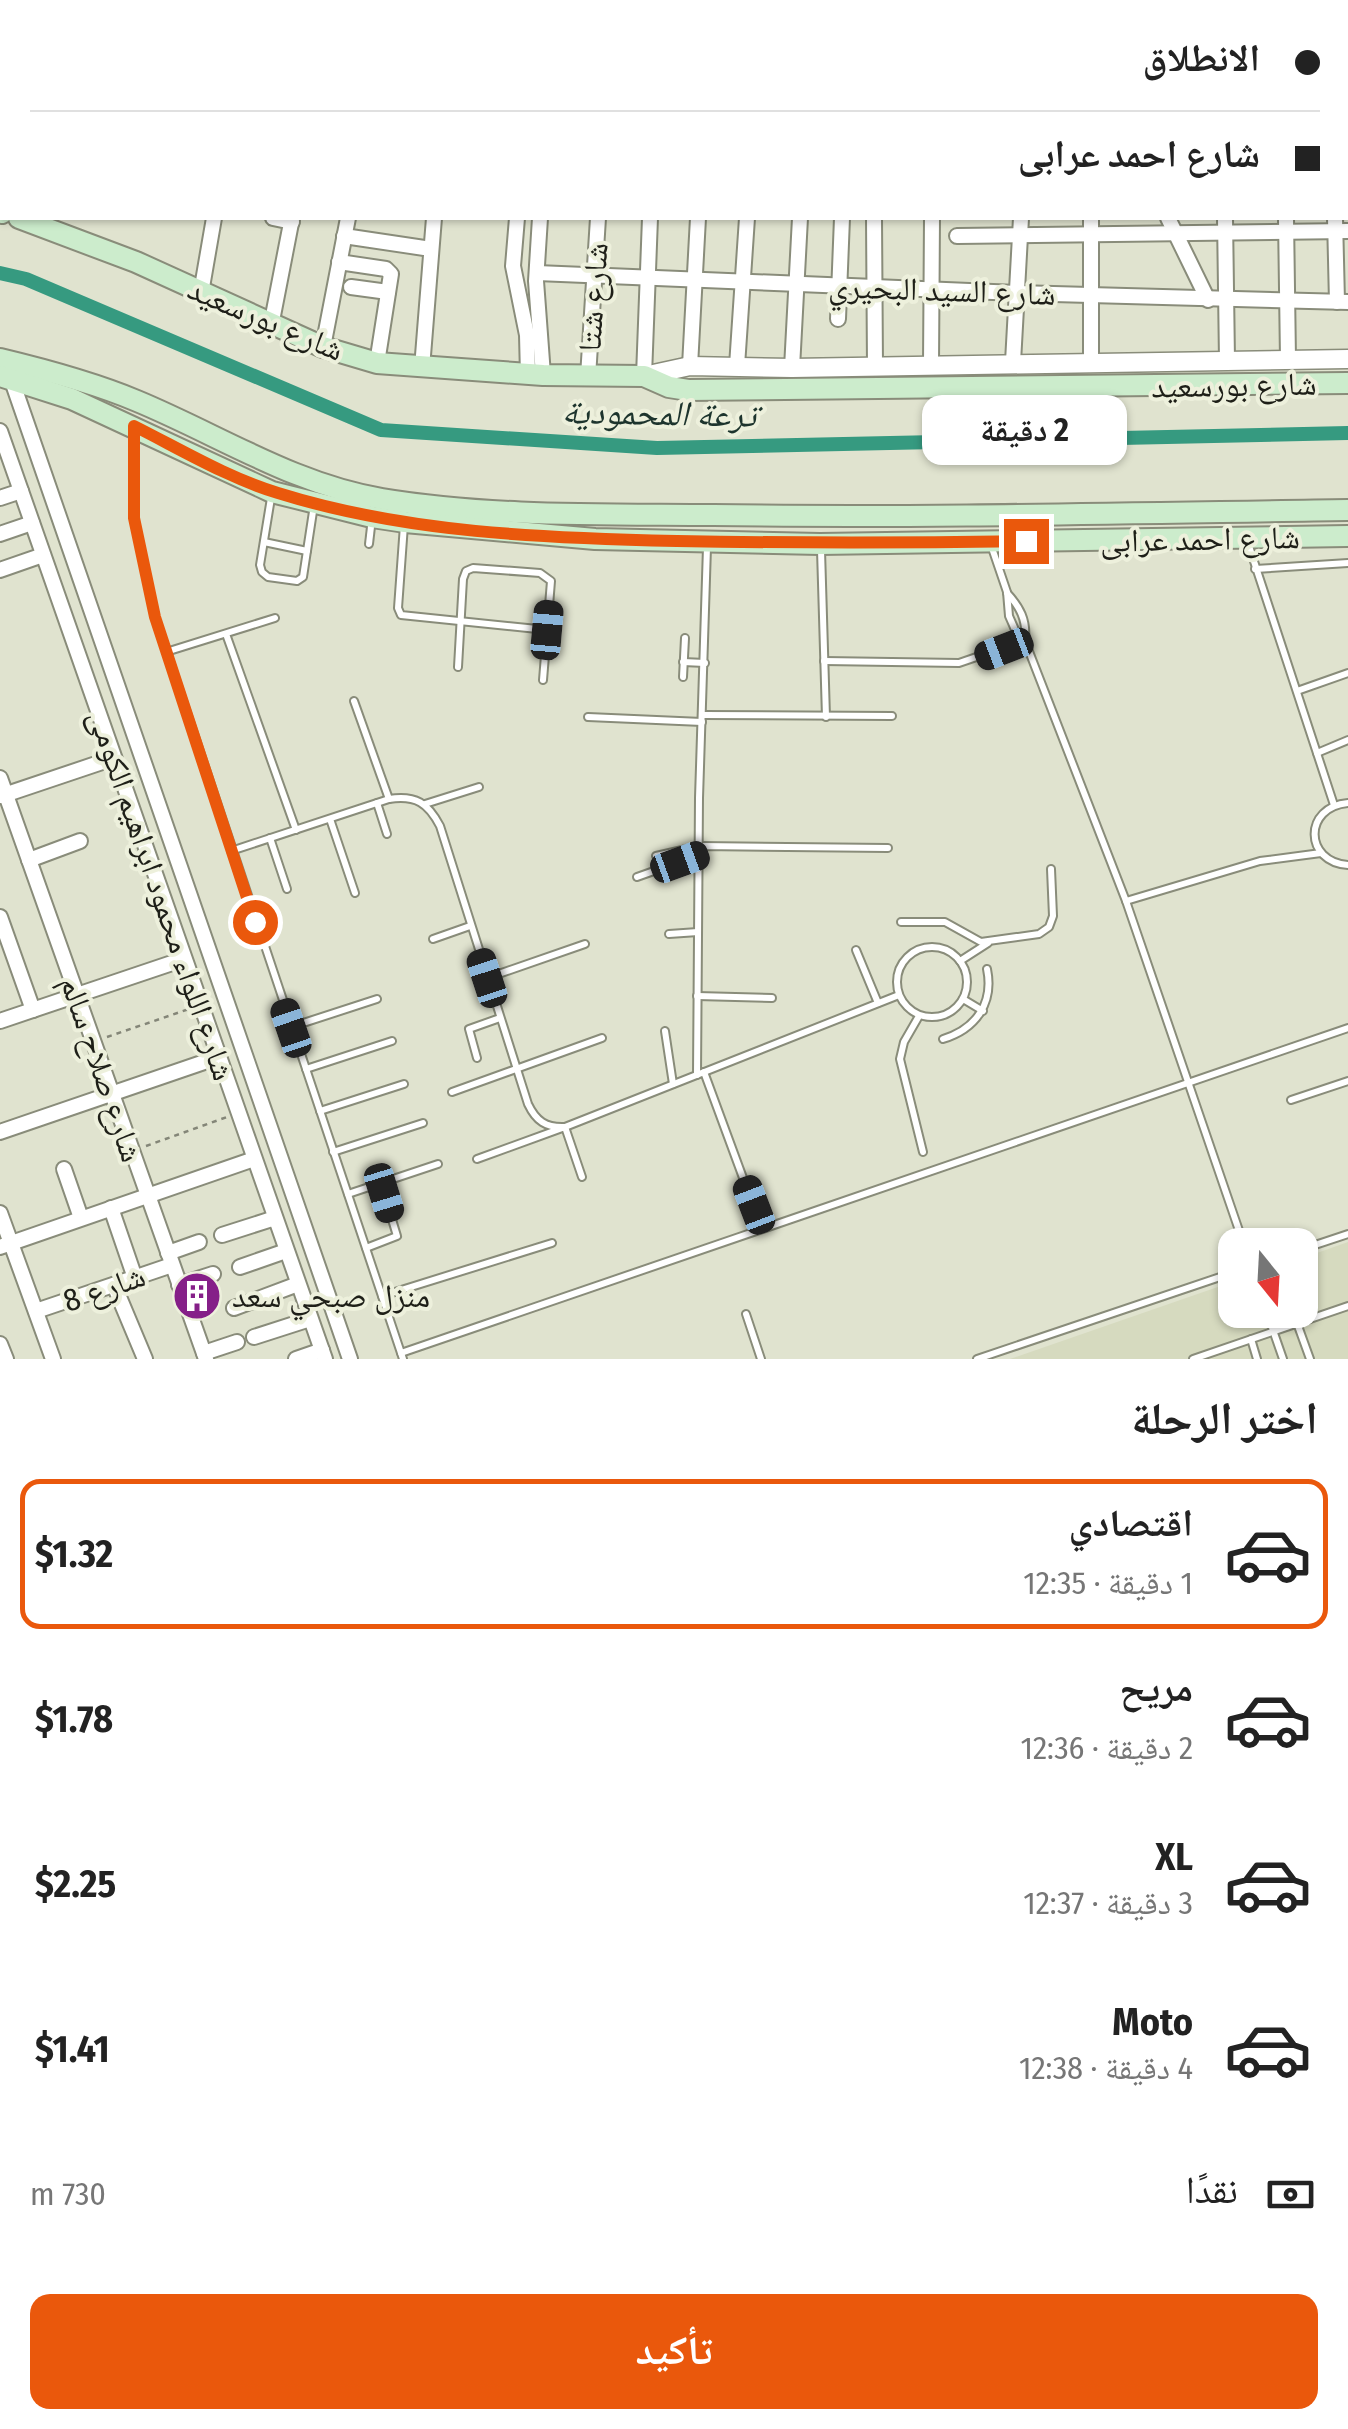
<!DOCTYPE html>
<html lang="ar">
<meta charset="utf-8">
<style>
body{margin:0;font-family:"Fira Sans Condensed","Noto Naskh Arabic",sans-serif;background:#f6f6f6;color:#222;direction:rtl;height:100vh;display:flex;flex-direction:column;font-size:38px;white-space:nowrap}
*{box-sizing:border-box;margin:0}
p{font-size:32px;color:#767676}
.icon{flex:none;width:55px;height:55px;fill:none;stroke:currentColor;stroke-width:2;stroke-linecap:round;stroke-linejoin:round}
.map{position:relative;height:1359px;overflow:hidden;direction:ltr}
.side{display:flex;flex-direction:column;background:#fff;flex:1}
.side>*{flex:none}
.hud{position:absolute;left:0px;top:0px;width:1350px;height:220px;box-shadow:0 2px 8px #0004;direction:rtl;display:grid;align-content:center;height:220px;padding:0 30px;background:#fff}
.needle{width:65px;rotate:162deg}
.buttons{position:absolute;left:1218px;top:1228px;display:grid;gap:20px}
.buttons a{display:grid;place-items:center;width:100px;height:100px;border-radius:20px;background:#fff;box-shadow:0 2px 8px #0004;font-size:50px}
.end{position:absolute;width:45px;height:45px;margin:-22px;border:12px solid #ea580c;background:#fff;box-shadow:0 0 0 5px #fff}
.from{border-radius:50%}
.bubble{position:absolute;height:70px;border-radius:20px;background:#fff;box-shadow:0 2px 8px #0004;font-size:32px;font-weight:700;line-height:70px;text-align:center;direction:rtl}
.car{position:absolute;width:30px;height:60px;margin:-30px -15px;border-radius:12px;box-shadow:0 0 8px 2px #0007;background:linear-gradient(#222 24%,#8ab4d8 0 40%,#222 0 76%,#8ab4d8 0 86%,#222 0)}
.hud b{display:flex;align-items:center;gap:35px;height:95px;font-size:38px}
.hud b+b{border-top:2px solid #e0e0e0}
.hud i{width:25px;height:25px;background:#222}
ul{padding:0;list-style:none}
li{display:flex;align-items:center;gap:30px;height:150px;margin:0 20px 15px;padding:0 10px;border:5px solid transparent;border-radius:20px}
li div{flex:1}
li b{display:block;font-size:38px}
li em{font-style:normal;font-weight:700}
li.selected{border-color:#ea580c}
li>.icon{width:90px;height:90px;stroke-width:1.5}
h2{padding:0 30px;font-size:45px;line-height:120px}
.pay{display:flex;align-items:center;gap:25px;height:110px;padding:0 30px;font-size:38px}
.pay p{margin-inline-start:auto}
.action{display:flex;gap:20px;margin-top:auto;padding:20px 30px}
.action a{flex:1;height:115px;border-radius:20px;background:#ea580c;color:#fff;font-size:40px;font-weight:700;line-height:115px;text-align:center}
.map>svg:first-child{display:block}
</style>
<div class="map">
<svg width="1348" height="1359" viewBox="0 0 1348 1359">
<rect width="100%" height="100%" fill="#e0e3cf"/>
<polygon fill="#d6dabf" points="1348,1242 1348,1359 1010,1359 1235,1281 1235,1310 1300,1310 1300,1259"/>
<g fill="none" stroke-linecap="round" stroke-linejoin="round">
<polyline stroke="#369a80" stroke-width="14" points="0,273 26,279 381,430 657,448 1348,433"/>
</g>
<polygon fill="#eabd5d" points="216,1283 220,1296 178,1309 174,1296"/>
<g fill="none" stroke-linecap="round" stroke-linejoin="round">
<g stroke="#898c7a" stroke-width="10">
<g id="service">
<polyline points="133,433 134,518 155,617 403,1359"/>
<polyline points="271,498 260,565 262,572 268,577 297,581 303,577 314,505"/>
<polyline points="404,525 398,608 401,615 547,630"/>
<polyline points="1247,540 1334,805"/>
<polyline points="264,542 307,551"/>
<polyline points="369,544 372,518"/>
<polyline points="992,548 1007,592 1009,616 1016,632 1025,641 1126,901 1244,1245"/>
<polyline points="821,550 826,717"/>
<polyline points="1255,569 1348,563"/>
<path d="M1007 593C1020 607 1027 620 1025 640"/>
<polyline points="226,634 296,830"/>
<polyline points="166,652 275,618"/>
<polyline points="824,661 959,663 1023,641"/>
<polyline points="683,662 705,663"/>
<polyline points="458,667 463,579 466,571 473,568 540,573 551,581 543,680"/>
<polyline points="683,677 685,638"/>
<polyline points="1297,691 1348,673"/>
<polyline points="354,701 389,799"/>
<polyline points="703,715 892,716"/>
<polyline points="588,717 702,722"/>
<polyline points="1317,753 1348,740"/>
<polyline points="377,803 387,834"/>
<path d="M1348 803C1303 807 1304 862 1348 865"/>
<polyline points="425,804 479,787"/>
<polyline points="330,819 355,893"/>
<polyline points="270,838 287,889"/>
<path d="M231 851 389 799C416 795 428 803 440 826L528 1104C536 1121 546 1128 565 1127L899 995"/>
<polyline points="656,856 700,846 888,848"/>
<polyline points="637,877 699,855"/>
<polyline points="1126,901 1260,861 1321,853"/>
<polyline points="901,922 945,922 981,942 1039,934 1049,927 1053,916 1051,869"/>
<polyline points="669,934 698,932"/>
<polyline points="433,939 470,926"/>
<circle cx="932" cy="982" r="35"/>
<polyline points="856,950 878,1003"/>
<polyline points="960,961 988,943"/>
<polyline points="487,978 585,944"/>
<polyline points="697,996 772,998"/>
<polyline points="963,999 983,1011"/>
<polyline points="919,1016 904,1042 900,1059 923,1152"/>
<polyline points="291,1027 377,999"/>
<polyline points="665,1031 673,1084"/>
<path d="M943 1039C976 1029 994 1003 987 969"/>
<polyline points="477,1058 469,1029 500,1018"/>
<polyline points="306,1069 392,1041"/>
<polyline points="704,1072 753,1205"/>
<polyline points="697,1075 699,798 707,547"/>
<polyline points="452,1092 602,1038"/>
<polyline points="1291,1100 1348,1081"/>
<polyline points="320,1111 404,1084"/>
<polyline points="333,1152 423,1123"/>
<polyline points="477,1159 565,1127 582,1177"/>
<polyline points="348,1194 438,1164"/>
<polyline points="366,1248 397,1236 384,1193"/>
<polyline points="1300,1250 1348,1234"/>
<polyline points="382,1296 552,1243"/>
<polyline points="1266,1310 1283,1359"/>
<polyline points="746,1314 761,1359"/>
<polyline points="1297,1323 1310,1359"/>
<polyline points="1251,1339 1257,1359"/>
<polyline points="401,1353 1348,1028"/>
<polyline points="977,1359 1235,1272"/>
<polyline points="1193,1359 1348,1306"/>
</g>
</g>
<g stroke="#898c7a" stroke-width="18">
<g id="minor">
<polyline points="702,0 702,2"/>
<polyline points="816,0 816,2"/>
<polyline points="869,0 869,2"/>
<polyline points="930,0 930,2"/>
<polyline points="977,0 977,2"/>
<polyline points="1021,0 1021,2"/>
<polyline points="1112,0 1112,2"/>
<polyline points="1155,0 1155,2"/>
<polyline points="1200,0 1200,2"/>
<polyline points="1243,0 1243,2"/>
<polyline points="1324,0 1324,2"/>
<polyline points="320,2 320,0"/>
<polyline points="390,2 390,0"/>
<polyline points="466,2 466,0"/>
<polyline points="558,2 559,0"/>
<polyline points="613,2 613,0"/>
<polyline points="656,2 656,0"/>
<polyline points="761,2 761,0"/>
<polyline points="1281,2 1281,0"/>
<polyline points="273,218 292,222"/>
<polyline points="517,218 513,266 527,335 528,375"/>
<polyline points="540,218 536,281 543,375"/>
<polyline points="874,218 875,366"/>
<polyline points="1168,218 1208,300"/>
<polyline points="1225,218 1227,360"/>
<polyline points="1286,218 1288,359"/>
<polyline points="1335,218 1337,302"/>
<polyline points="344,236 431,249"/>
<polyline points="957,236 1348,231"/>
<polyline points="339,262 386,269 391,274 377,363"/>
<polyline points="537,273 1017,293 1348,302"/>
<polyline points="351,287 388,292"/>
<polyline points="201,293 214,218"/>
<polyline points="838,319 842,218"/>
<polyline points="271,326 292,218"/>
<polyline points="323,347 348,218"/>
<polyline points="1013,362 1021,218"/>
<polyline points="1091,362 1091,218"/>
<polyline points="931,365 932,218"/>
<polyline points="690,366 698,218"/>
<polyline points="737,366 747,218"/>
<polyline points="422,368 434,218"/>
<polyline points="792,368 800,218"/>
<polyline points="644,376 650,218"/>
<polyline points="588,377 598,218"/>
<polyline points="11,378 350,1359"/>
<polyline points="0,431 325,1359"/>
<polyline points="0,498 21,491"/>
<polyline points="0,534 32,523"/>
<polyline points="0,570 43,555"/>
<polyline points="0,778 206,1359"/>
<polyline points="1,796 114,758"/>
<polyline points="29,860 80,841"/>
<polyline points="0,917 33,1010"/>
<polyline points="0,1021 184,959"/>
<polyline points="0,1132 219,1057"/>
<polyline points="64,1169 81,1218"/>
<polyline points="111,1208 135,1278"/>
<polyline points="0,1213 53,1359"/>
<polyline points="222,1235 275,1218"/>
<polyline points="0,1247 254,1159"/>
<polyline points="168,1253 199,1242"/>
<polyline points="240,1267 286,1251"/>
<polyline points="114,1285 145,1359"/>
<polyline points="179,1285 213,1274"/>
<polyline points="234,1308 298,1284"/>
<polyline points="36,1311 172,1265"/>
<polyline points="254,1337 310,1319"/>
<polyline points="0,1344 6,1359"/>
<polyline points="204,1353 237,1342"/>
<polyline points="296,1359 322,1350"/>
</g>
</g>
<g stroke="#898c7a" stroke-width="21">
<polyline id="tertiary" points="644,376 690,366 792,368 1348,359"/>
</g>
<g stroke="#898c7a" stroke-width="24">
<g id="secondary">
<polyline points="0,212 2,213"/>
<polyline points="19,218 136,262 323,347 377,363 543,375 644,376 669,387 688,390 1348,383"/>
<path d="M0 359C46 370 94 383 137 401 219 435 293 484 382 499 491 517 604 514 713 515 925 518 1136 513 1348 510"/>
<polyline points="0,376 72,399 272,492 372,517 405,522 595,539 820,544 1348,536"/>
</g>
</g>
<g stroke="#848678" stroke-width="2.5" stroke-dasharray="5 5" stroke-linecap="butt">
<polyline points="107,1037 189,1009"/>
<polyline points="146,1146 227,1117"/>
</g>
<use href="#service" stroke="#fff" stroke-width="6"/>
<use href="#minor" stroke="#fff" stroke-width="14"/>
<use href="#tertiary" stroke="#fff" stroke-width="18"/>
<use href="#secondary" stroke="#cceccc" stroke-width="20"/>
</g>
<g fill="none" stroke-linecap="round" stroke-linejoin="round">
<path stroke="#ea580c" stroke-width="12" d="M255 922 155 617 134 518V426C180 449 228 478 278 493 406 533 543 538 677 541 793 543 910 543 1026 541"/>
</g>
<defs>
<g id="building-disc" transform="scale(2.5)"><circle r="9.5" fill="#851f88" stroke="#edf0dc"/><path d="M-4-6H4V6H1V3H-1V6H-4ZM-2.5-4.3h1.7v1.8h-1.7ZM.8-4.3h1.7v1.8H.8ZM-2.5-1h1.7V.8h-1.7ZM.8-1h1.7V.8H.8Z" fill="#fff"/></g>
</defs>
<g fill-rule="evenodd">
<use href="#building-disc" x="197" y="1296"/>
</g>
<g text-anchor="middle" stroke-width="8" stroke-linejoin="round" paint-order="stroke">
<g font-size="32" fill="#1e1f18" stroke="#edf0dc">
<text transform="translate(942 290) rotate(2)" y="11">شارع السيد البحيري</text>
<text transform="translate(593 297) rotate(-86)" y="11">شارع شتا</text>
<text transform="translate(266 319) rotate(23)" y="11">شارع بورسعيد</text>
<text transform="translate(1234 385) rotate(-1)" y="11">شارع بورسعيد</text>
<text transform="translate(1200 539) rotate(-1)" y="11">شارع احمد عرابى</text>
<text transform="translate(162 895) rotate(71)" y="11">شارع اللواء محمود ابراهيم الكومى</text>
<text transform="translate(102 1069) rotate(71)" y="11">شارع صلاح سالم</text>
<text transform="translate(104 1288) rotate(-19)" y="11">شارع 8</text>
</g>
<g font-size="32" fill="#1e1f18" stroke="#edf0dc" text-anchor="start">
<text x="232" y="1307">منزل صبحي سعد</text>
</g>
<g font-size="35" font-style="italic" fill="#1d342d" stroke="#edf0dc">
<text transform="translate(659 413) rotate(1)" y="12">ترعة المحمودية</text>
</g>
</g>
</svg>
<div class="buttons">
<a><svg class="needle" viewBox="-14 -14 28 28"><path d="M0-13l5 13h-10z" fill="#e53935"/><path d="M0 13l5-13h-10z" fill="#767676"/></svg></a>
</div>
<i class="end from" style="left:255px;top:922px"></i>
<i class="end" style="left:1026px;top:541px"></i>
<div class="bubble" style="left:922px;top:395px;width:205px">2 دقيقة</div>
<i class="car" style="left:547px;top:630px;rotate:5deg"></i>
<i class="car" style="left:1004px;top:649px;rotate:249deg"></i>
<i class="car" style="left:680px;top:862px;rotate:70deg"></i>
<i class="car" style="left:487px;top:978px;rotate:342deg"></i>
<i class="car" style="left:291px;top:1028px;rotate:341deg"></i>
<i class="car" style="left:384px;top:1193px;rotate:163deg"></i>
<i class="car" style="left:754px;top:1205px;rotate:339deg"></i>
<div class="hud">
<b><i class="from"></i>الانطلاق</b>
<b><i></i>شارع احمد عرابى</b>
</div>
</div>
<section class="side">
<h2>اختر الرحلة</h2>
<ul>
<li class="selected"><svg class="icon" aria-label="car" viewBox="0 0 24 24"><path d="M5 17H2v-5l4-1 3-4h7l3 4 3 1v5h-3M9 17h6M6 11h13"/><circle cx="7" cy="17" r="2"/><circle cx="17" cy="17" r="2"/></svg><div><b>اقتصادي</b><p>1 دقيقة · 12:35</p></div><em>$1.32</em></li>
<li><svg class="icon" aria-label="car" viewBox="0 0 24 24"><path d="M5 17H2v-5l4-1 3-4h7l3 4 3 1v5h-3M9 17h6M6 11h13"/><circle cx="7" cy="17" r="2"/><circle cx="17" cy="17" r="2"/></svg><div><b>مريح</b><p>2 دقيقة · 12:36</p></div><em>$1.78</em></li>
<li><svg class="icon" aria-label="car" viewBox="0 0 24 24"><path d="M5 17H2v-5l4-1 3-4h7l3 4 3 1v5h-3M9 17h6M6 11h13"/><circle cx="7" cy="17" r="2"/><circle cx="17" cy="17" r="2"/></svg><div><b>XL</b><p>3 دقيقة · 12:37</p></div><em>$2.25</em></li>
<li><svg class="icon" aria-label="car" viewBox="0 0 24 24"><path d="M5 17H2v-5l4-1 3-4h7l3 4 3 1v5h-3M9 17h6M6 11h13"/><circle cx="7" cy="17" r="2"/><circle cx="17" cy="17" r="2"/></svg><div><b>Moto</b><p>4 دقيقة · 12:38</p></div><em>$1.41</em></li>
</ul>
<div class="pay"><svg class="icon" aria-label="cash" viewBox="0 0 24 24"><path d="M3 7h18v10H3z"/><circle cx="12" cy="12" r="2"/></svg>نقدًا<p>730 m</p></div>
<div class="action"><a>تأكيد</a></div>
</section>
